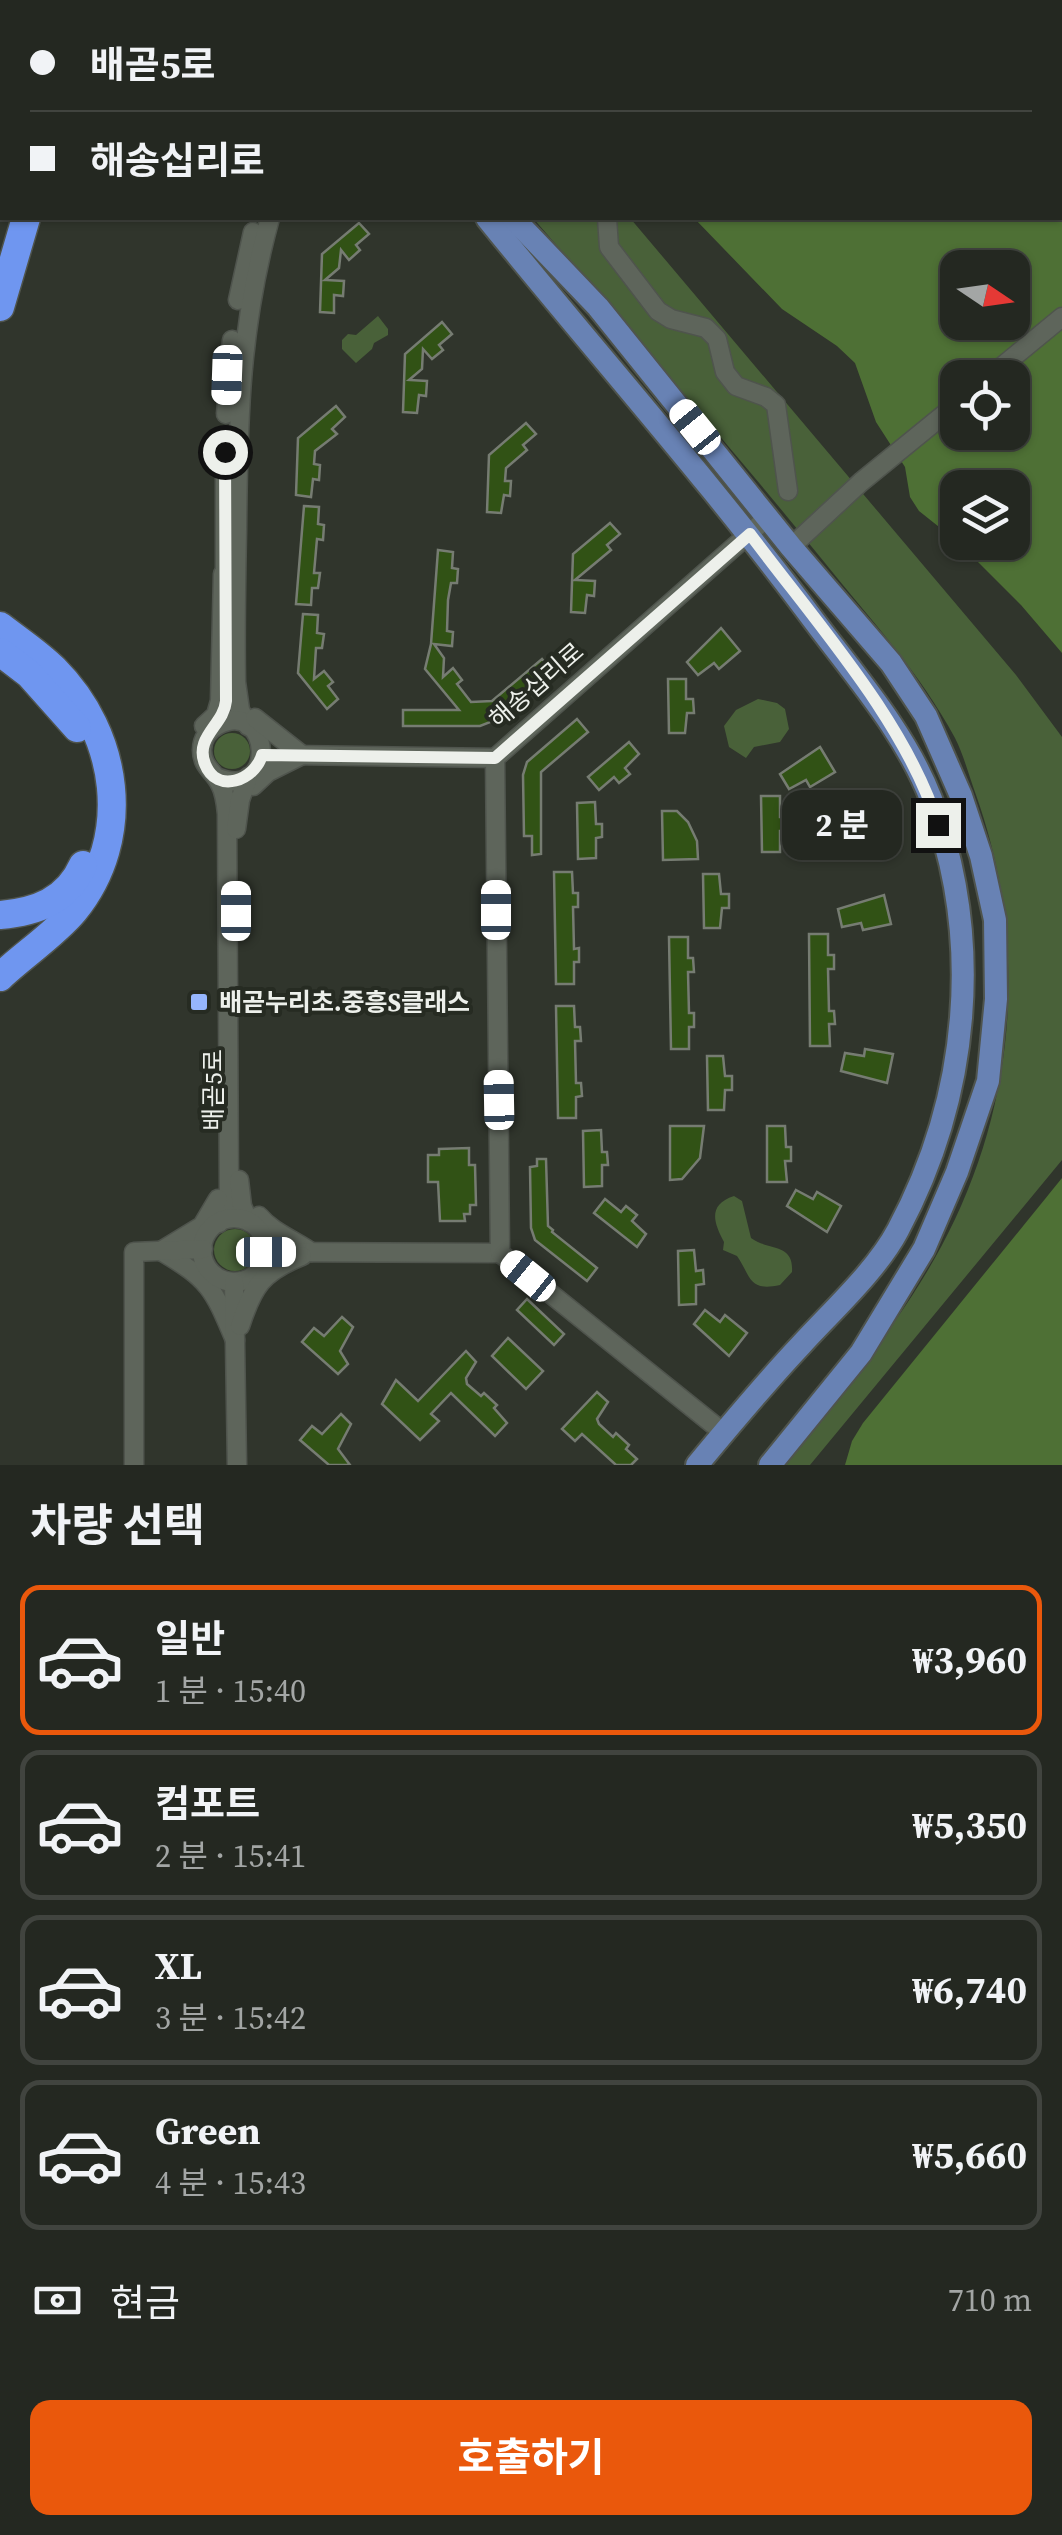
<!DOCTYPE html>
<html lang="ko">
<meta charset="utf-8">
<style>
body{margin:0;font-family:"Source Serif 4","Noto Sans KR",serif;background:#2c302a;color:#f1f3f6;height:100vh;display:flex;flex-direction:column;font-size:38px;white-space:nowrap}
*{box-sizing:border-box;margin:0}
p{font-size:32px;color:#a3a6a5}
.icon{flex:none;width:55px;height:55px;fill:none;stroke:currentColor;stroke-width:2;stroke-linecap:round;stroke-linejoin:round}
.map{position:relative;height:1465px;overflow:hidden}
.drawer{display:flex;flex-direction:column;background:#242821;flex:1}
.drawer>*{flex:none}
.guide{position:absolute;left:0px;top:0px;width:1062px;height:220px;box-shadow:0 2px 8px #0004,0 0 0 2px #41443f;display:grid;align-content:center;height:220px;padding:0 30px;background:#242821}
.needle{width:65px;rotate:103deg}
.controls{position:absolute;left:940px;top:250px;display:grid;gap:20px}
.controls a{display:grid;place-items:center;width:90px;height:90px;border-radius:20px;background:#242821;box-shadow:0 2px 8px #0004,0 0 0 2px #41443f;font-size:50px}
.end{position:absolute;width:45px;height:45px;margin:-22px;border:12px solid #edf0eb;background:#111;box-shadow:0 0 0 5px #111}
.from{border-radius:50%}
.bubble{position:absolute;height:70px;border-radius:20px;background:#242821;box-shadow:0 2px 8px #0004,0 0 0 2px #41443f;font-size:32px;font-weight:700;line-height:70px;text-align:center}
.car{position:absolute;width:30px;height:60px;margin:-30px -15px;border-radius:12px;box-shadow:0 0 8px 2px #0007;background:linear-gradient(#fff 24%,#345 0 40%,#fff 0 76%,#345 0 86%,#fff 0)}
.guide b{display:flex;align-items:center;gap:35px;height:95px;font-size:38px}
.guide b+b{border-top:2px solid #41443f}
.guide i{width:25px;height:25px;background:#f1f3f6}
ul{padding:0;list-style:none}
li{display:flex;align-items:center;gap:30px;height:150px;margin:0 20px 15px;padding:0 10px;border:5px solid #41443f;border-radius:20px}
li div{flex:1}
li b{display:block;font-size:38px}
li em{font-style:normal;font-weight:700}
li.on{border-color:#ea580c}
li>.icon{width:90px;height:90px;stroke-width:1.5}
h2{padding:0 30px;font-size:45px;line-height:120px}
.pay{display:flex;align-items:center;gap:25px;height:110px;padding:0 30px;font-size:38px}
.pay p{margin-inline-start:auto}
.cta{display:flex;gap:20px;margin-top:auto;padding:20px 30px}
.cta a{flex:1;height:115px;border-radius:20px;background:#ea580c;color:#fff;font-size:40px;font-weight:700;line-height:115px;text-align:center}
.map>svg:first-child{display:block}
</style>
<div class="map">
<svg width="1062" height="1465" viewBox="0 0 1062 1465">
<rect width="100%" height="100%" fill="#30352c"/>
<g fill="#496139">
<path d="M533 218H630L1016 675 1062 737V1160L810 1465H781C838 1395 898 1327 941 1247 1017 1106 1029 944 976 795 969 776 964 756 955 738 921 674 870 619 825 563 730 446 631 332 533 218Z"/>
<polygon points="378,316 388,329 388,335 374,343 372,349 356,363 342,349 342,340 348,334 356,335"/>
<polygon points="758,699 777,703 785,709 789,729 780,742 754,747 746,758 729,747 724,726 736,710"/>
<circle cx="232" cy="751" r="18"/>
<path d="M734 1196 742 1201 751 1238C768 1251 794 1242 792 1272L780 1285C748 1292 751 1276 737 1256L723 1250 724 1242C714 1223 707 1205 734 1196Z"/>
<circle cx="235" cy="1250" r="21"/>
</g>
<g fill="#4e7035" fill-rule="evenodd">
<path d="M500 0H1062V653L1021 605 958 542H1012V488H958V542L919 511 910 497 905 467 876 422 855 363 837 346 782 309 694 218H1060V2ZM958 268H1012V322H958ZM958 378H1012V432H958Z"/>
<polygon points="1062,1178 1062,1465 845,1465 852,1441 863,1423"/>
</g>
<g fill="#315215" stroke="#767c72" stroke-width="2.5">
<polygon points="359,223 369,234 356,245 360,250 349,260 341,250 339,268 325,280 344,281 343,296 334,295 334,313 320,312 322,254"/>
<polygon points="442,322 452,334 439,345 443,350 432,359 423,349 422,369 409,380 427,381 426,396 419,395 417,413 403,412 405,354"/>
<polygon points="336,406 345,417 332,429 337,434 315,451 314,464 320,465 319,480 313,479 311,497 296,495 298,438"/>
<polygon points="526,423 536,434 523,445 527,450 506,468 505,481 511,481 510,496 504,495 501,513 487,512 489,455"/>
<polygon points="304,506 319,507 318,524 324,525 323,540 317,539 314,573 320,573 318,588 312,588 311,605 296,604"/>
<polygon points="610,523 620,534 607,545 611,550 575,580 595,581 594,596 587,595 585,613 571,612 573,554"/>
<polygon points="438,550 453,552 452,568 458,569 457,583 451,583 448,600 447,631 453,632 452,646 434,644 444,658 443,677 453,668 462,680 457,684 471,702 492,701 542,659 552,671 493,721 480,726 403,726 403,710 459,710 425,669 431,644"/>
<polygon points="303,614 318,615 317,633 324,634 322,648 316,648 314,679 324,671 333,682 328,686 338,699 327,709 298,673"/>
<polygon points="721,628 740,651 719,669 714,663 698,675 687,662"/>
<polygon points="668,679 686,679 686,699 693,699 694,713 687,713 685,733 669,733"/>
<polygon points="577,719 588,732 541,772 541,854 532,855 532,836 524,836 523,775 527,762"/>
<polygon points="629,742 639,754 625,768 630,774 619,783 614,777 599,790 588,777"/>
<polygon points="820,747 835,772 810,787 806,780 789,789 780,774"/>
<polygon points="761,796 780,796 780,817 785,817 786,831 780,831 780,852 762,852"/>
<polygon points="595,802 596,824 602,824 602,837 596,838 596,858 578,859 577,803"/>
<polygon points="662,811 677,811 688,822 697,841 698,859 663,860"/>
<polygon points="554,872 572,872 573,893 578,893 578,907 573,907 574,949 579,948 579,962 574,962 574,984 556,984"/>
<polygon points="703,874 719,874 721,894 729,894 729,908 722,908 720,928 704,928"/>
<polygon points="884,895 891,924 863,930 861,923 842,927 838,909"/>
<polygon points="809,934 828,934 828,955 834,955 834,969 828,969 829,1011 834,1011 835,1024 829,1024 830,1046 810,1046"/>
<polygon points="669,937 688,937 688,958 693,958 694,972 688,972 689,1013 694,1013 694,1027 689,1027 689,1049 671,1049"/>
<polygon points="556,1006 574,1006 575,1027 580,1027 581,1041 575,1041 576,1083 581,1083 582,1096 576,1097 576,1118 558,1118"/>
<polygon points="865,1049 893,1054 887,1083 841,1071 845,1053 864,1056"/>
<polygon points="707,1056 723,1056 725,1076 732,1076 732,1090 725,1090 724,1110 708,1110"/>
<polygon points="670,1126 704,1126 700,1158 682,1179 670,1180"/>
<polygon points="767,1126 785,1126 786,1147 791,1147 791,1161 785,1161 787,1182 767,1182"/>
<polygon points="601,1130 602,1152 607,1152 608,1165 602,1165 602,1186 584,1187 583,1131"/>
<polygon points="469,1148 469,1165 475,1165 476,1205 470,1205 470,1214 464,1214 465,1221 440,1221 438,1182 428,1182 428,1155 439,1155 439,1149"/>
<polygon points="537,1159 546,1159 548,1226 553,1230 552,1232 597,1268 587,1281 535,1240 531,1228 530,1167 537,1166"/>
<polygon points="796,1190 813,1199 817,1192 841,1206 827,1232 787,1206"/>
<polygon points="605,1199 621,1212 626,1206 637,1215 632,1221 646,1234 637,1247 594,1213"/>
<polygon points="694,1250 696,1271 703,1270 704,1284 696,1285 696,1304 679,1305 678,1251"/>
<polygon points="527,1299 564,1334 554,1345 517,1310"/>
<polygon points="705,1310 720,1322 725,1315 747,1333 729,1356 694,1324"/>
<polygon points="342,1317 353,1327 340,1351 348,1364 338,1374 302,1342 314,1328 324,1336"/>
<polygon points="508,1338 543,1371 526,1389 492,1356"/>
<polygon points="466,1351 476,1362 466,1378 467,1384 481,1396 484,1393 497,1405 494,1408 507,1423 495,1436 451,1393 431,1414 439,1421 420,1440 382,1404 396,1380 418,1401"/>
<polygon points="597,1392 608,1402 597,1419 599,1424 613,1437 616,1433 629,1445 626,1449 637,1459 631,1465 616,1465 582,1434 575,1441 562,1429"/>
<polygon points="341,1414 351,1424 338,1449 350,1465 329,1465 300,1440 312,1426 322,1434"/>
</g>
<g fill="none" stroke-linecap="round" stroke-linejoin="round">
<g stroke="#4f544d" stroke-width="21">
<g id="minor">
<polyline points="306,0 307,2"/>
<polyline points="377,0 377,2"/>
<polyline points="426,0 428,2"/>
<polyline points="607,218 609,247 658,311 671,319 706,328 717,339 725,372 736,386 766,397 776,405 788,491"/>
<polyline points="238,300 253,232"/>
<polyline points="988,378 1062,317"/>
<polyline points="226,414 232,340"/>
<polyline points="791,547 861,482 958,403"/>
<polyline points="225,584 225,440"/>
<polyline points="204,726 216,715 220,701 223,574"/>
<path d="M248 726 240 710 236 682C235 631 236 580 237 529 238 417 240 326 270 218"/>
<polyline points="293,755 495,758"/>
<path d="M216 777C280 804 271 697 218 725 208 730 202 739 202 750 202 767 214 771 220 784 225 793 226 804 227 814L229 1189 226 1209 219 1223"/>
<polyline points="253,786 268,772 302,755 255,718"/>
<polyline points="236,829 240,800 248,777"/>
<polyline points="239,1180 242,1206 249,1222"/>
<path d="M218 1199 202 1226 161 1251C210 1280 213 1288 235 1340"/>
<path d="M259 1216C272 1232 294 1240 311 1252"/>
<circle cx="234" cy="1250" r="32"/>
<polyline points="266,1252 500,1253"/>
<polyline points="234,1282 237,1465"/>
<path d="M240 1326C253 1286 262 1272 302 1256"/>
<polyline points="724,1433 500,1253 495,758 768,517"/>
<polyline points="134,1465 134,1252 203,1249"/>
</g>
</g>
<g stroke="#4f544d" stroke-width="26">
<g id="major">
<polyline points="318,0 320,2"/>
<path d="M487 218C596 353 712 483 815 622 857 678 906 734 931 799 984 941 969 1097 898 1230 877 1270 832 1311 801 1345 765 1383 731 1424 697 1465"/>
<polyline points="513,218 598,307 791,547 891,663 926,716 961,796 981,856 995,920 996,999 988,1081 957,1172 924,1249 861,1353 770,1465"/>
</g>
</g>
<g stroke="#4f544d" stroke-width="31">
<g id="highway">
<polyline points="62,2 63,0"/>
<polyline points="95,2 95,0"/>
<polyline points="0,189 2,182"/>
<polyline points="0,307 26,218"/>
<path d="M0 626C18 640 38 653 54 669 119 734 134 837 74 911 55 934 22 956 0 977"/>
<polyline points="0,652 29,674 77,728"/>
<path d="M0 915C36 912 67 901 83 865"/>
</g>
</g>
<use href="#minor" stroke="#5e655b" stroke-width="18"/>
<use href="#major" stroke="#6882b4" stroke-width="22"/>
<use href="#highway" stroke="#6f96f0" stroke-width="28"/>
</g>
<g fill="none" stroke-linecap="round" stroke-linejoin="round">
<path stroke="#edf0eb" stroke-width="12" d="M225 452 226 701C224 725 194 737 205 764 217 795 255 780 262 755L495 758 750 534C814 620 907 723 938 825"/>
</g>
<rect fill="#96b6fd" stroke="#262b22" stroke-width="4" x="189" y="992" width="20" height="20" rx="5"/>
<g text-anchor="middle" stroke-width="8" stroke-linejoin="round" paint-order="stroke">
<g font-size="25" fill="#edf0eb" stroke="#262b22">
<text transform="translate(536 685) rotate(-41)" y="9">해송십리로</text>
<text transform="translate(213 1090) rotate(-90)" y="9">배곧5로</text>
</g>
<g font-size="25" font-weight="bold" fill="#edf0eb" stroke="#262b22" text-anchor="start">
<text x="219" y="1011">배곧누리초.중흥S클래스</text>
</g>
</g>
</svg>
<div class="controls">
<a><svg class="needle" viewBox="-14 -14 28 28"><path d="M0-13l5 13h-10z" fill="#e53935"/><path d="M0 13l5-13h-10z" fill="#a3a6a5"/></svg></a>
<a><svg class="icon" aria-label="locate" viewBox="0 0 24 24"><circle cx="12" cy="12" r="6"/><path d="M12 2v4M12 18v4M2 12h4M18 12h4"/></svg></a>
<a><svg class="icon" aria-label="layers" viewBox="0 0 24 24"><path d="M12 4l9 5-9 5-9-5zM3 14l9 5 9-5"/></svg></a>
</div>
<i class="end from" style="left:225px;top:452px"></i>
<i class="end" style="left:938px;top:825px"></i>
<div class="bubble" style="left:782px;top:790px;width:120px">2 분</div>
<i class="car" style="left:227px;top:375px;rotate:182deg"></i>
<i class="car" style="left:695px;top:427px;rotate:321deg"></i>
<i class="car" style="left:496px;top:910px;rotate:0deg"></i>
<i class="car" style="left:236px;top:911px;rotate:0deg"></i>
<i class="car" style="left:499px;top:1100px;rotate:359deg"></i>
<i class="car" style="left:266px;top:1252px;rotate:90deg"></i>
<i class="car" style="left:528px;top:1276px;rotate:309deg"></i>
<div class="guide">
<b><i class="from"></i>배곧5로</b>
<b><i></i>해송십리로</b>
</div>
</div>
<section class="drawer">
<h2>차량 선택</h2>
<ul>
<li class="on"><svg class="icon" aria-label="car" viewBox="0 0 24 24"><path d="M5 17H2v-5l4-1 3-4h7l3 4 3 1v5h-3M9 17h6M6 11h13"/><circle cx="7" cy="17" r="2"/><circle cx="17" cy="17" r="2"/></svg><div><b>일반</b><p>1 분 · 15:40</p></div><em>₩3,960</em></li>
<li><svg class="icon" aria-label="car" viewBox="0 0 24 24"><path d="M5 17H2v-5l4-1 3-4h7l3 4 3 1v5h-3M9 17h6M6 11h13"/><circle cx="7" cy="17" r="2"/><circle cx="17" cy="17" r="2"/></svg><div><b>컴포트</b><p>2 분 · 15:41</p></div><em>₩5,350</em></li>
<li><svg class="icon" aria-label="car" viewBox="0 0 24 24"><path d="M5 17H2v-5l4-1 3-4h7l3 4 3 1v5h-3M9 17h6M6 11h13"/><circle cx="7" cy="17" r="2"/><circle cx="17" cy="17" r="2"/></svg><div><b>XL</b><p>3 분 · 15:42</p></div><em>₩6,740</em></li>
<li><svg class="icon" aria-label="car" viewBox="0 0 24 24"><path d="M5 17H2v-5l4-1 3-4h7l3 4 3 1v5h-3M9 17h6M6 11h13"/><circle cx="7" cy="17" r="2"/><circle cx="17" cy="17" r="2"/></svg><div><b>Green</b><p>4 분 · 15:43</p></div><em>₩5,660</em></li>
</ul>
<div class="pay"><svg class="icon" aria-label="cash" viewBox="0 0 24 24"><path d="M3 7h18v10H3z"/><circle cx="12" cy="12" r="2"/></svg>현금<p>710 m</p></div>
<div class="cta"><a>호출하기</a></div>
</section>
